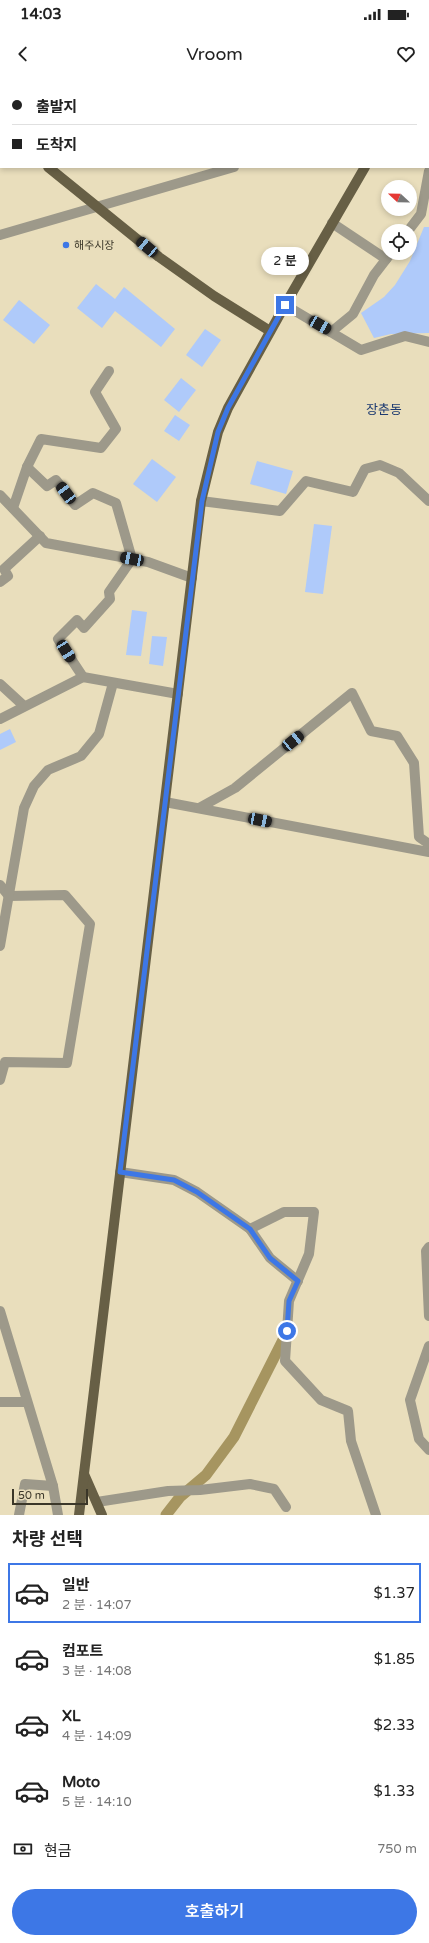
<!DOCTYPE html>
<html lang="ko">
<meta charset="utf-8">
<style>
body{margin:0;font-family:"Varela Round","Noto Sans KR",sans-serif;background:#f2f2f2;color:#222;height:100vh;display:flex;flex-direction:column;font-size:15px;white-space:nowrap}
*{box-sizing:border-box;margin:0}
p{font-size:13px;color:#767676}
.icon{flex:none;width:22px;height:22px;fill:none;stroke:currentColor;stroke-width:2;stroke-linecap:round;stroke-linejoin:round}
.map{position:relative;height:1435px;overflow:hidden}
.details{display:flex;flex-direction:column;background:#fff;flex:1}
.details>*{flex:none}
.banner{position:absolute;left:0px;top:0px;width:429px;height:88px;box-shadow:0 2px 6px #0003;display:grid;align-content:center;height:88px;padding:0 12px;background:#fff}
.needle{width:26px;rotate:292deg}
.fabs{position:absolute;left:381px;top:100px;display:grid;gap:8px}
.fabs a{display:grid;place-items:center;width:36px;height:36px;border-radius:50%;background:#fff;box-shadow:0 2px 6px #0003;font-size:20px}
.scale{position:absolute;left:12px;bottom:10px;width:76px;box-sizing:border-box;padding-left:4px;border:2px solid #3b3729;border-top:0;font-size:11px;line-height:14px;white-space:nowrap;color:#3b3729;-webkit-text-stroke:3px #e9debc;paint-order:stroke}
.end{position:absolute;width:18px;height:18px;margin:-9px;border:5px solid #3d77e6;background:#fff;box-shadow:0 0 0 2px #fff}
.from{border-radius:50%}
.bubble{position:absolute;height:28px;border-radius:14px;background:#fff;box-shadow:0 2px 6px #0003;font-size:13px;font-weight:600;line-height:28px;text-align:center}
.car{position:absolute;width:12px;height:24px;margin:-12px -6px;border-radius:5px;box-shadow:0 0 3px 1px #0007;background:linear-gradient(#222 24%,#8ab4d8 0 40%,#222 0 76%,#8ab4d8 0 86%,#222 0)}
.banner b{display:flex;align-items:center;gap:14px;height:38px;font-size:15px}
.banner b+b{border-top:1px solid #e0e0e0}
.banner i{width:10px;height:10px;background:#222}
ul{padding:0;list-style:none}
li{display:flex;align-items:center;gap:12px;height:60px;margin:0 8px 6px;padding:0 4px;border:2px solid transparent;border-radius:0px}
li div{flex:1}
li b{display:block;font-size:15px}
li em{font-style:normal;font-weight:600}
li.active{border-color:#3d77e6}
li>.icon{width:36px;height:36px;stroke-width:1.5}
h2{padding:0 12px;font-size:18px;line-height:48px}
.pay{display:flex;align-items:center;gap:10px;height:44px;padding:0 12px;font-size:15px}
.pay p{margin-inline-start:auto}
.button{display:flex;gap:8px;margin-top:auto;padding:8px 12px}
.button a{flex:1;height:46px;border-radius:24px;background:#3d77e6;color:#fff;font-size:16px;font-weight:600;line-height:46px;text-align:center}
.status{display:flex;justify-content:space-between;align-items:center;height:28px;padding:0 20px;background:#fff;direction:ltr}
.status svg{height:11px;fill:currentColor}
header{display:flex;justify-content:space-between;align-items:center;height:52px;padding:0 12px;background:#fff;font-size:18px;font-weight:600}
.map>svg:first-child{display:block}
</style>
<div class="status"><b>14:03</b><svg viewBox="0 0 49 12"><path d="M0 12V9h3v3zM5 12V6h3v6zM10 12V3h3v9zM15 12V0h3v12zM26 1h20v11H26zM47 4h2v5h-2z"/></svg></div>
<header><svg class="icon" aria-label="back" viewBox="0 0 24 24"><path d="M15 5l-7 7 7 7"/></svg>Vroom<svg class="icon" aria-label="heart" viewBox="0 0 24 24"><path d="M12 20l-8-8c-3-5 5-10 8-4 3-6 11-1 8 4z"/></svg></header>
<div class="map">
<svg width="429" height="1435" viewBox="0 0 429 1435">
<rect width="100%" height="100%" fill="#e9debc"/>
<g fill="none" stroke-linecap="round" stroke-linejoin="round">
<g stroke="#a69560" stroke-width="3">
<polyline points="128,1 131,0"/>
<polyline points="0,71 1,71"/>
</g>
<polyline stroke="#a69560" stroke-width="11" points="166,1435 180,1417 206,1395 234,1357 283,1260"/>
</g>
<g fill="#afcafa">
<polygon points="424,147 429,147 429,253 391,254 374,258 361,233 384,217 395,205 410,181"/>
<polygon points="96,204 115,219 124,207 175,249 161,267 115,231 102,248 77,228"/>
<polygon points="19,220 50,245 34,264 3,240"/>
<polygon points="205,249 221,260 202,287 186,275"/>
<polygon points="181,298 196,310 179,332 164,320"/>
<polygon points="175,335 190,345 179,361 164,351"/>
<polygon points="152,379 176,397 157,422 133,404"/>
<polygon points="257,381 293,391 286,414 250,404"/>
<polygon points="314,444 332,446 323,514 305,512"/>
<polygon points="132,530 147,532 141,576 126,575"/>
<polygon points="152,556 167,557 163,586 149,584"/>
<polygon points="10,649 16,662 0,670 0,654"/>
</g>
<g fill="none" stroke-linecap="round" stroke-linejoin="round">
<g stroke="#9d998a" stroke-width="10">
<polyline points="21,1 22,0"/>
<polyline points="150,1 152,0"/>
<polyline points="0,23 1,22"/>
<polyline points="428,64 429,65"/>
<polyline points="332,143 386,179"/>
<polyline points="408,151 421,134 429,91"/>
<polyline points="0,155 234,87"/>
<polyline points="285,225 361,270 405,256 429,262"/>
<polyline points="331,252 353,234 374,195 391,173"/>
<polyline points="27,387 47,406 56,400 75,425 93,413 116,423 132,479 109,512 110,519 84,548 77,540 58,559 83,597"/>
<polyline points="0,415 46,463 148,482 192,498"/>
<polyline points="201,421 280,431 306,401 353,412 365,389 380,385 399,393 429,421"/>
<polyline points="13,428 27,387 41,359 101,368 116,349 95,312 109,291"/>
<polyline points="0,502 8,496 4,489 40,456"/>
<polyline points="0,604 24,626"/>
<polyline points="0,639 83,597 178,614"/>
<polyline points="165,722 429,772"/>
<polyline points="199,728 235,708 352,613 371,651 397,656 414,683 419,757 429,764"/>
<polyline points="0,805 9,816 65,815 90,844 67,983 5,982 0,1000"/>
<polyline points="0,866 24,728 34,706 48,690 81,676 99,654 113,603"/>
<polyline points="120,1092 174,1100 197,1112 250,1149 270,1178 298,1201"/>
<polyline points="250,1149 284,1132 314,1132 309,1174 289,1221 285,1281 321,1320 348,1331 351,1361 376,1435"/>
<polyline points="429,1167 426,1171 429,1236"/>
<polyline points="0,1231 53,1406 58,1435"/>
<polyline points="429,1266 410,1320 419,1359 429,1370"/>
<polyline points="0,1322 27,1322"/>
<polyline points="97,1422 168,1411 200,1410 250,1404 274,1409 286,1427"/>
<polyline points="19,1435 25,1404 53,1406"/>
</g>
<g stroke="#675f45" stroke-width="10">
<polyline points="417,1 418,0"/>
<polyline points="0,50 1,50"/>
<polyline points="48,87 159,177 214,216 270,251"/>
<polyline points="84,1394 102,1435"/>
<polyline points="79,1435 201,421 218,352 228,328 285,225 365,87"/>
</g>
</g>
<g fill="none" stroke-linecap="round" stroke-linejoin="round">
<polyline stroke="#3d77e6" stroke-width="5" points="285,225 228,328 218,352 202,421 120,1092 174,1100 197,1112 250,1149 270,1178 298,1201 289,1221 287,1251"/>
</g>
<circle fill="#3d77e6" stroke="#e9debc" stroke-width="1.5" cx="66" cy="165" r="4"/>
<g text-anchor="middle" stroke-width="3" stroke-linejoin="round" paint-order="stroke">
<g font-size="11" fill="#3b3729" stroke="#e9debc" text-anchor="start">
<text x="74" y="169">해주시장</text>
</g>
<g font-size="13" fill="#1e3b71" stroke="#e9debc">
<text x="384" y="334">장춘동</text>
</g>
</g>
</svg>
<div class="fabs">
<a><svg class="needle" viewBox="-14 -14 28 28"><path d="M0-13l5 13h-10z" fill="#e53935"/><path d="M0 13l5-13h-10z" fill="#767676"/></svg></a>
<a><svg class="icon" aria-label="locate" viewBox="0 0 24 24"><circle cx="12" cy="12" r="6"/><path d="M12 2v4M12 18v4M2 12h4M18 12h4"/></svg></a>
</div>
<div class="scale">50 m</div>
<i class="end from" style="left:287px;top:1251px"></i>
<i class="end" style="left:285px;top:225px"></i>
<div class="bubble" style="left:261px;top:167px;width:48px">2 분</div>
<i class="car" style="left:147px;top:167px;rotate:310deg"></i>
<i class="car" style="left:320px;top:245px;rotate:120deg"></i>
<i class="car" style="left:66px;top:413px;rotate:323deg"></i>
<i class="car" style="left:132px;top:479px;rotate:281deg"></i>
<i class="car" style="left:66px;top:571px;rotate:148deg"></i>
<i class="car" style="left:293px;top:661px;rotate:51deg"></i>
<i class="car" style="left:260px;top:740px;rotate:101deg"></i>
<div class="banner">
<b><i class="from"></i>출발지</b>
<b><i></i>도착지</b>
</div>
</div>
<section class="details">
<h2>차량 선택</h2>
<ul>
<li class="active"><svg class="icon" aria-label="car" viewBox="0 0 24 24"><path d="M5 17H2v-5l4-1 3-4h7l3 4 3 1v5h-3M9 17h6M6 11h13"/><circle cx="7" cy="17" r="2"/><circle cx="17" cy="17" r="2"/></svg><div><b>일반</b><p>2 분 · 14:07</p></div><em>$1.37</em></li>
<li><svg class="icon" aria-label="car" viewBox="0 0 24 24"><path d="M5 17H2v-5l4-1 3-4h7l3 4 3 1v5h-3M9 17h6M6 11h13"/><circle cx="7" cy="17" r="2"/><circle cx="17" cy="17" r="2"/></svg><div><b>컴포트</b><p>3 분 · 14:08</p></div><em>$1.85</em></li>
<li><svg class="icon" aria-label="car" viewBox="0 0 24 24"><path d="M5 17H2v-5l4-1 3-4h7l3 4 3 1v5h-3M9 17h6M6 11h13"/><circle cx="7" cy="17" r="2"/><circle cx="17" cy="17" r="2"/></svg><div><b>XL</b><p>4 분 · 14:09</p></div><em>$2.33</em></li>
<li><svg class="icon" aria-label="car" viewBox="0 0 24 24"><path d="M5 17H2v-5l4-1 3-4h7l3 4 3 1v5h-3M9 17h6M6 11h13"/><circle cx="7" cy="17" r="2"/><circle cx="17" cy="17" r="2"/></svg><div><b>Moto</b><p>5 분 · 14:10</p></div><em>$1.33</em></li>
</ul>
<div class="pay"><svg class="icon" aria-label="cash" viewBox="0 0 24 24"><path d="M3 7h18v10H3z"/><circle cx="12" cy="12" r="2"/></svg>현금<p>750 m</p></div>
<div class="button"><a>호출하기</a></div>
</section>
